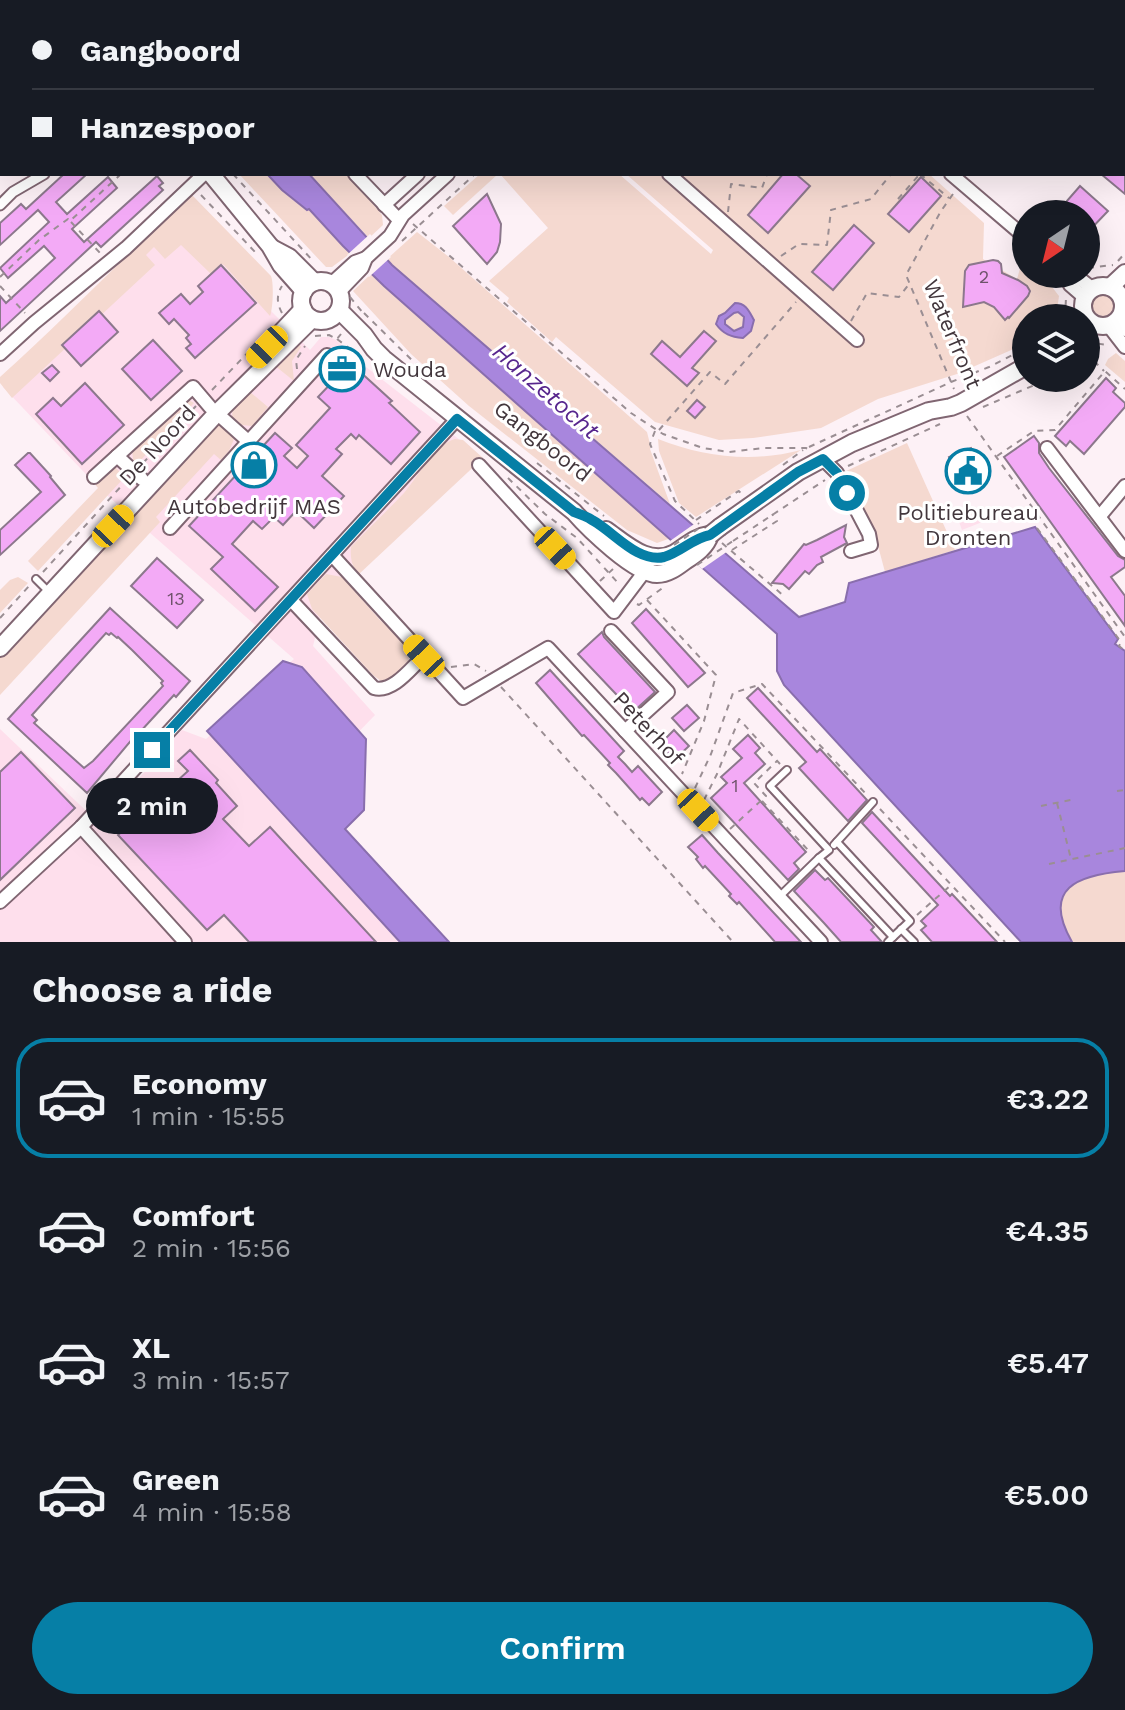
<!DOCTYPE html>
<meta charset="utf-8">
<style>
body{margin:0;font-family:"Work Sans",sans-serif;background:#242831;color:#f1f3f6;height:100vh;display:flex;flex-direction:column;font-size:30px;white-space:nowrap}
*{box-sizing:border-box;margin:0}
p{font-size:26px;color:#9ea1a6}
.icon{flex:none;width:44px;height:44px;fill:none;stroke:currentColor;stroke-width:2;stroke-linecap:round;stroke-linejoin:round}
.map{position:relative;height:942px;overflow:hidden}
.details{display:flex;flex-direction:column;background:#171b24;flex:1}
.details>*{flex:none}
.guide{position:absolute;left:0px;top:0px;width:1126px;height:176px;box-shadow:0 8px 32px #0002;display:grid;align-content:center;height:176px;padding:0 32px;background:#171b24}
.needle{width:52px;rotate:215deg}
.fabs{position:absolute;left:1012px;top:200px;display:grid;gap:16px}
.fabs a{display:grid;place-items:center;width:88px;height:88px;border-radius:50%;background:#171b24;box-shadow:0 8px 32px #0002;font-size:40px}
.end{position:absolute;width:36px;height:36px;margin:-18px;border:10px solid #067fa6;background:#fff;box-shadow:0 0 0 4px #fff}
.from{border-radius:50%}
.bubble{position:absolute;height:56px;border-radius:28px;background:#171b24;box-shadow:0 8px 32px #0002;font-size:26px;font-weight:600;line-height:56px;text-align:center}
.car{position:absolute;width:24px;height:48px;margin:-24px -12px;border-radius:10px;box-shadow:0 0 6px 2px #0007;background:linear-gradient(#f5c518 24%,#345 0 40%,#f5c518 0 76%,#345 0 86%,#f5c518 0)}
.guide b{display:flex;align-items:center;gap:28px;height:76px;font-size:30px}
.guide b+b{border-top:2px solid #363941}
.guide i{width:20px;height:20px;background:#f1f3f6}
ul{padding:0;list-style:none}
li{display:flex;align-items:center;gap:24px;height:120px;margin:0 16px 12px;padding:0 16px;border:4px solid transparent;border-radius:32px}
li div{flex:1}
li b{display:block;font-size:30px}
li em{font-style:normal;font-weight:600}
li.selected{border-color:#067fa6}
li>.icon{width:72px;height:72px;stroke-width:1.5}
h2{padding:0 32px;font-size:36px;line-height:96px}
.button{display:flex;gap:16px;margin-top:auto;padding:16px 32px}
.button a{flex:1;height:92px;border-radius:48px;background:#067fa6;color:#fff;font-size:32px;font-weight:600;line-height:92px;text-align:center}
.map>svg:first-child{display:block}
</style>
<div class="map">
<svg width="1125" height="942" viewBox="0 0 1125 942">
<rect width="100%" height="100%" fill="#fdf1f6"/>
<g fill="#fedfec">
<polygon points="760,0 1096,0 1094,2 762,2"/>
<polygon points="191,212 269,309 310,350 321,337 329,337 336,340 366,367 469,447 327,590 313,646 375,715 287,806 415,942 0,942 0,729 99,823 182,730 206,739 294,659 101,490 3,387"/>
<polygon points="991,506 995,517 962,530 958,519"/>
</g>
<g fill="#f5d9d0">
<polygon points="239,174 267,174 293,200 309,209 351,253 332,267 326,267"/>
<polygon points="309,174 348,174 382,215 383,225 369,238"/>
<polygon points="480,174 498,174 453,215 444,206"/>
<polygon points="500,174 619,174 711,254 713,250 626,174 929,174 984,223 983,259 1017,279 1021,265 1026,256 1026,274 1042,274 1059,296 1056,317 1026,318 1026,341 1020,346 957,374 878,399 821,428 753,438 719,440 655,422 556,337 552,342 507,302 509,298 489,281 548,228"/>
<path d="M192 195 271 276C274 283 273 309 270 316L224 265 221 264 211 274 181 245 165 259 154 247 146 255 155 265 12 398 0 383V377C66 318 126 254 192 195Z"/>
<polygon points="417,232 449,257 647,432 650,444 650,449 670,504 392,265 387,259"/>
<polygon points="371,274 445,341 671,538 657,543 627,530 469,406 411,354 353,291"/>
<circle cx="1103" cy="305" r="11"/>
<polygon points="295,339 301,347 292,361 294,381 274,365 250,392 268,407 252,426 242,425 232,416 233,406"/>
<polygon points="1116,353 1125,361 1125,382 1105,365 1108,359"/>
<polygon points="187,399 194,403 138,463 133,460 132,449"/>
<path d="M213 424C223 427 228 430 234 439L229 451 221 460 214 454 156 517 160 522 0 695V654Z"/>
<path d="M455 439 463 440 483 458 358 575C352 566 350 558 351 547 368 529 387 511 404 493 417 478 435 444 455 439Z"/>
<path d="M658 439C703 457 753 463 801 450L696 517 679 503 659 451Z"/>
<polygon points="907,443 955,550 885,572 874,531 844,472"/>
<polygon points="116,468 123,475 122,480 38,571 28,561 98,488 93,482 111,469"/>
<polygon points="326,574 342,577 380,620 411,649 408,662 390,679 381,681 373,675 312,609 307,594"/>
<polygon points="18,577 28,583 0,613 0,590 10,580"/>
<path d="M1125 871V942H1072C1041 888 1078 875 1125 871Z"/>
</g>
<g fill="#a886dd" stroke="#896ead" stroke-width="2" fill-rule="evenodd">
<path d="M267 174H309L392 265 799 617 845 602 849 583 1035 527 1118 639 1115 644 1125 651V871C1078 875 1041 888 1072 942H1021L784 685 777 671V634L384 286 343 246 309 209 307 210 282 190Z"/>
<path d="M735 303C746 303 749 311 754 320L751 331 743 338C731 337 723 334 716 324L719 316 725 313ZM738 312 744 317 743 327 734 331 725 324V320L734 313Z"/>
<polygon points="283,661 302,667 366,739 364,810 345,829 449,942 400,942 207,731"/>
</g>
<g fill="#fdf1f6">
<polygon points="370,234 391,257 369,277 347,255"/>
<polygon points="697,522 728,551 702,569 670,541"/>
</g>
<g fill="#f3aaf6" stroke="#8c788c" stroke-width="2" fill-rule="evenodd">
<polygon points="64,174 87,174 56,202 67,214 108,177 117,188 72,229 84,242 157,176 163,183 159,186 163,190 101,247 96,242 0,331 0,296 6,303 55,258 44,246 8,278 0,268 49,222 38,210 0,245 0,223 21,204 26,209"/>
<polygon points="783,174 796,174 810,186 768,233 748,215"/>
<polygon points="1101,174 1125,174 1125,194"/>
<polygon points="921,177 941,196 909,232 888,214"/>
<polygon points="1080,186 1108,211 1086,234 1086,214 1060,214 1069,204 1066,202"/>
<polygon points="487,194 501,224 500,242 497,252 487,264 453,226"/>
<polygon points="854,225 874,243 833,290 812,272"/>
<polygon points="993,260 998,261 1001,264 1002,273 1018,280 1027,286 1030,291 1028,296 1009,318 1008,317 1005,320 994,307 984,302 963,307 965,271 969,265"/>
<polygon points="221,265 256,303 195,358 186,348 191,344 186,338 189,335 174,319 169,324 159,313 181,294 190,304 203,292 198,286"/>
<polygon points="99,311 118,332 81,366 62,345"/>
<polygon points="704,331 716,341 692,368 699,373 687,386 651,354 662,341 680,357"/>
<polygon points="153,340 182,371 151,400 122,369"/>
<polygon points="345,357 351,363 357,366 357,369 392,401 389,403 420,432 391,464 359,435 356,439 351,434 336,449 342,454 322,476 344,496 314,528 296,511 283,525 274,517 262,529 253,521 232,544 278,587 255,611 211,569 223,557 189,526 275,433 292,448 284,456 297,468 308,456 296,445 330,408 318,397 339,375 333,369"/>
<polygon points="52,365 59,372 50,381 42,373"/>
<polygon points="1106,378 1116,388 1113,392 1125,403 1125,407 1084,454 1070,441 1066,446 1055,436"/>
<polygon points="85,383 124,425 82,464 36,414 53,398 61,406"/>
<polygon points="697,400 705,407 695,418 687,411"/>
<polygon points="1034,436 1039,443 1039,453 1049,468 1118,556 1125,560 1125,567 1111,577 1125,596 1125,626 1004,457"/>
<polygon points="971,448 981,466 984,478 962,487 956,476 949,457"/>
<polygon points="28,453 30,453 51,476 50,477 65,495 0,555 0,530 41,492 15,465"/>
<polygon points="846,525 844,537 847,543 821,557 823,562 817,565 809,574 805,571 789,589 783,584 772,583 804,544 806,545 817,540"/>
<polygon points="157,558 203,600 177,628 131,586"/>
<path d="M110 608 190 681 176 697 174 695 140 732 139 731 87 793 8 719ZM106 633 109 635 111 633 117 638 118 637 132 650 163 681 161 683 163 686 93 761 84 768 34 723 37 720 32 715Z"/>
<polygon points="646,609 705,673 688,687 632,623"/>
<polygon points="602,632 604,637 655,692 633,712 578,654"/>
<polygon points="550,670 624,751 618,757 625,764 632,772 638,766 662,792 649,805 642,798 640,800 616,773 608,765 610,763 584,735 582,736 536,683"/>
<polygon points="758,688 817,752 820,749 867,800 848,821 799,768 806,762 747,698"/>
<polygon points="687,705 699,718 684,731 672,718"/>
<polygon points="674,730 689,746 674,760 660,744"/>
<polygon points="748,735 760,748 755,753 765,764 744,783 806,852 794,863 799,869 788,880 711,798 727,783 721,777 742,758 733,749"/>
<polygon points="190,750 218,780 216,783 237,806 223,819 249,846 270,827 376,942 249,942 224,915 207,930 118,835 188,771 178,761"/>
<polygon points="21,752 75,808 0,880 0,772"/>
<polygon points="872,812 950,896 952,894 997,942 932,942 921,930 926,926 921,921 938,905 862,823"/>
<polygon points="702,835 718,853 801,942 775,942 739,902 737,904 729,896 731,894 705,866 703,868 696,859 698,857 688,847"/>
<polygon points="815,870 825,880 828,878 874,927 871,930 882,942 841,942 824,923 794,891"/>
</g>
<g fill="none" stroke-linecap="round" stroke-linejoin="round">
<g stroke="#806672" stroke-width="10">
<g id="service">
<polyline points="821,2 823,0"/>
<polyline points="36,579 50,593"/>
<polyline points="787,770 770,786 829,850 819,858"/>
<polyline points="837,842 910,921 893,937"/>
<polyline points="834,845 873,802"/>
<polyline points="779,897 819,858 893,937 888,942"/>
<polyline points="901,929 914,942"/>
</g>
</g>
<g stroke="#806672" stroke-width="13">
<g id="pedestrian">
<polyline points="1010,0 1012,2"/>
<polyline points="0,205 13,192 44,174"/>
</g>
</g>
<g stroke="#806672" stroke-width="16">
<g id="minor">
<polyline points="24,0 26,2"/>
<polyline points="196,0 198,2"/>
<polyline points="513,0 515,2"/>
<polyline points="743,0 747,2"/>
<polyline points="268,2 270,0"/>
<polyline points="431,2 433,0"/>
<polyline points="605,2 607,0"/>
<polyline points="636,2 638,0"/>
<polyline points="1103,2 1104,0"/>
<polyline points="0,48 2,46"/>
<polyline points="355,174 399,220"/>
<polyline points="669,174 857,340"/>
<polyline points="951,174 1026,238"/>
<polyline points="384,205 418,174"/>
<polyline points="1064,274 1070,285 1085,298"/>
<polyline points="1074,274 1093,289"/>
<polyline points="332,283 355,262 366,258"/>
<polyline points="339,292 362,268 366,258 390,236 403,215 448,174"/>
<polyline points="1118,319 1125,330"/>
<polyline points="1108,325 1125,347"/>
<polyline points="0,354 34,323 126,248 204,174"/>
<polyline points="1047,448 1125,551"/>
<polyline points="117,456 142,479"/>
<polyline points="823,459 837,473 869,534 871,545 851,551"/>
<polyline points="479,465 614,612 648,567"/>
<polyline points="94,477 193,387 210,407 248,441"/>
<polyline points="1100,516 1125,486"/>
<polyline points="170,528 327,355"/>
<polyline points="332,555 463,698 548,648 821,942"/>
<path d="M291 600 374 688C393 693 411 668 424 656"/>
<polyline points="611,631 668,692 625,731"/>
<polyline points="81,827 185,942"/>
<polyline points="0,902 81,827 457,419"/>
</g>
</g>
<g stroke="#806672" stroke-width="20">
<g id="secondary">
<polyline points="52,0 54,2"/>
<polyline points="211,174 270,246 281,265 304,291"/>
<polyline points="272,248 289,257 314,282"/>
<circle cx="321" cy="301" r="20"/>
<circle cx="1103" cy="306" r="20"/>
<polyline points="1110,287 1125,273"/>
<path d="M339 310 364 335 374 349 384 359 574 512C588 528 635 574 657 574 668 574 677 567 685 561 696 554 706 547 710 535"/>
<polyline points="271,343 303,309"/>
<polyline points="720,527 798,472 852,443 929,411 951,407 961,403 1026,366"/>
<path d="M606 530C626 544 649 567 675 553 686 546 695 537 709 535"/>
<polyline points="0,648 217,413 312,319"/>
</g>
</g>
<g stroke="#9a8e93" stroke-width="2" stroke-dasharray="6 6" stroke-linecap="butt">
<polyline points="71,0 73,2"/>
<polyline points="682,0 694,1"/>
<polyline points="662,2 664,0"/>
<polyline points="1082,2 1084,0"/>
<polyline points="1124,104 1125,105"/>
<polyline points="233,174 314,262"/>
<polyline points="920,174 949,198"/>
<polyline points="953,194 941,211 906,275 954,389"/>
<polyline points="201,195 257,254"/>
<polyline points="898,199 919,175"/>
<polyline points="728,212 731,184 762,188 767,174"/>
<polyline points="71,222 100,253"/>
<polyline points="413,224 631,413 663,434 703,448 729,452 763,448 806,448 810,450"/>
<polyline points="402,241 475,174"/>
<polyline points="781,256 799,244 827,245 831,210 871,199 891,174"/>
<polyline points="1118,261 1125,253"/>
<polyline points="1088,268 1113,265"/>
<polyline points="0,277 39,240 68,219 70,221 121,174"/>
<polyline points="0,286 25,313"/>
<polyline points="350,297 363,313"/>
<path d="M282 313C277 304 276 295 282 286"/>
<polyline points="364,313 426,374"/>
<polyline points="1065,318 1066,298"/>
<polyline points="851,321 867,293 899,297 909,284"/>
<polyline points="315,336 329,335 337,339 341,334"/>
<polyline points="337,339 365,360"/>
<polyline points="1086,342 1108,345"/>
<polyline points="1094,361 1104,371"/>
<polyline points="1086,363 1094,358 1100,346"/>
<polyline points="297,369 296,360 305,346"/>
<polyline points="212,390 257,343"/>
<polyline points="983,407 1051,378"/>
<polyline points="967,416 1125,637"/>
<polyline points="659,430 710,372 725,384 796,302"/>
<polyline points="655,431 650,444 675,501 699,524"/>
<polyline points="809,447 951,382 989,367 1026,348"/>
<polyline points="997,456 1034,431 1055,430 1105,371 1125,389"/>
<polyline points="143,463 196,406"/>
<polyline points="537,463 604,516"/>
<polyline points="783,465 803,450"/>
<polyline points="848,466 940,424"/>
<polyline points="508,478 545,514 577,538 619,584"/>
<polyline points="696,520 737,492 739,491 743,496"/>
<polyline points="1037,528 1121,642 1119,646 1125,651"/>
<polyline points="733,541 825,480"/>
<polyline points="722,543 785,597"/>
<polyline points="732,550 777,521 772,514"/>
<polyline points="43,572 125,482"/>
<polyline points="600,581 613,569"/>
<polyline points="647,600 716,675 704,721 682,774"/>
<polyline points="637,604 639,605 664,587"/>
<polyline points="0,618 30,585"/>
<polyline points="451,667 474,664 486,671"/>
<polyline points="501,687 733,942"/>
<polyline points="695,788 711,754 733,693 762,684 867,795"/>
<polyline points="1117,791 1125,790"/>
<polyline points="704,800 717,774 739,719 780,764"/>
<polyline points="762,801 810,852"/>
<polyline points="1057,803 1071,859"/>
<polyline points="1041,806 1075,799"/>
<polyline points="880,809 1005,942"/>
<polyline points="730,829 766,796 754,783 777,761"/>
<polyline points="1049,864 1125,848"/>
<polyline points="917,915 951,885"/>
</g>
<use href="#service" stroke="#fff" stroke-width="6"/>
<use href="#pedestrian" stroke="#fff" stroke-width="9"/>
<use href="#minor" stroke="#fff" stroke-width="12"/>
<use href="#secondary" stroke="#fff" stroke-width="16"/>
<g stroke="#806672" stroke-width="20" stroke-linecap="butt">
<polyline id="secondary-bridge" points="710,535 720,527"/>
</g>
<g stroke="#9a8e93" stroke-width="2" stroke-dasharray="6 6" stroke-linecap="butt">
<polyline points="674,545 698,529"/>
<polyline points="697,565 733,541"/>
</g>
<use href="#secondary-bridge" stroke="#fff" stroke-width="16"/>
</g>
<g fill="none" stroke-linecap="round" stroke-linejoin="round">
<path stroke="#067fa6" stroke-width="10" d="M152 750 457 419 574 512C580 514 586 516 592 520 613 531 637 563 664 557 681 552 693 538 710 535L798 472 823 459 837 473 847 493"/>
</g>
<defs>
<g id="office-ring" transform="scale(2.3)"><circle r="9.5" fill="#fff" stroke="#067fa6" stroke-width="1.5"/><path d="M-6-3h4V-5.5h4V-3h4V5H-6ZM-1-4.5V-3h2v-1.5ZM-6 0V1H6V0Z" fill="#067fa6"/></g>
<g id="shop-ring" transform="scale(2.3)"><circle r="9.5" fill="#fff" stroke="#067fa6" stroke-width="1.5"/><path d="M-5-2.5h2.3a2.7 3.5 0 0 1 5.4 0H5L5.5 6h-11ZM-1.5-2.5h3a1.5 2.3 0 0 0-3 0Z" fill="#067fa6"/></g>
<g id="civic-ring" transform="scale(2.3)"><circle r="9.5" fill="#fff" stroke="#067fa6" stroke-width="1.5"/><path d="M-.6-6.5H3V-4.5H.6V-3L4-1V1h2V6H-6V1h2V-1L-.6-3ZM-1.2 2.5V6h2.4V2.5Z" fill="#067fa6"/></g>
</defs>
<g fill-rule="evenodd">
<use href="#office-ring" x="342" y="369"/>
<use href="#shop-ring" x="254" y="465"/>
<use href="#civic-ring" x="968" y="471"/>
</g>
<g text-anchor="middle" stroke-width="6" stroke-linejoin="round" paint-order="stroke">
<g font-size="18" fill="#6e536a">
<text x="984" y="283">2</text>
<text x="176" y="605">13</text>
<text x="735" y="792">1</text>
</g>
<g font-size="22" fill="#42363c" stroke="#fff">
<text transform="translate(953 334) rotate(67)" y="8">Waterfront</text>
<text transform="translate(543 441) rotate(38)" y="8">Gangboord</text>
<text transform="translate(157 445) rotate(-47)" y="8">De Noord</text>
<text transform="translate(649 728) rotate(47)" y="8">Peterhof</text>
</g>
<g font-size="22" fill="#42363c" stroke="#fff">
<text x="373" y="377" text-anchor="start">Wouda</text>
<text x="254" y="514">Autobedrijf MAS</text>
<text x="968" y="520">Politiebureau<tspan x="968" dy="25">Dronten</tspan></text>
</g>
<g font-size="24" font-style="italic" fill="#57268d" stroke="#fff">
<text transform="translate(546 391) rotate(41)" y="8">Hanzetocht</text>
</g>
</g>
</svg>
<div class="fabs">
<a><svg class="needle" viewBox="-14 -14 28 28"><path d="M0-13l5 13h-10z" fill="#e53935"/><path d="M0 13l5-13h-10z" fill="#9ea1a6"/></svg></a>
<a><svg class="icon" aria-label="layers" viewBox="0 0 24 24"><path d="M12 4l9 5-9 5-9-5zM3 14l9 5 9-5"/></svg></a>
</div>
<i class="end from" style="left:847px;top:493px"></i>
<i class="end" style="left:152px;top:750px"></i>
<div class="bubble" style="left:86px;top:778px;width:132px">2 min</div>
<i class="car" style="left:267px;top:347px;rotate:224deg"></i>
<i class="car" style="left:113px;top:526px;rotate:43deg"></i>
<i class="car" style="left:555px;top:548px;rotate:137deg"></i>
<i class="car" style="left:424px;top:656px;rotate:317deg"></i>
<i class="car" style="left:698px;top:810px;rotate:137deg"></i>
<div class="guide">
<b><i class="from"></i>Gangboord</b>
<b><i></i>Hanzespoor</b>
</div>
</div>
<section class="details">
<h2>Choose a ride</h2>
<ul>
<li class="selected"><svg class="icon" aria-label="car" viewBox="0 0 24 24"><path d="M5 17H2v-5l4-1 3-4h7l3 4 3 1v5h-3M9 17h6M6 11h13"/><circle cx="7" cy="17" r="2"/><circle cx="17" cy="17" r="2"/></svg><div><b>Economy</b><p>1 min · 15:55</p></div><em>€3.22</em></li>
<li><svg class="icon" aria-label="car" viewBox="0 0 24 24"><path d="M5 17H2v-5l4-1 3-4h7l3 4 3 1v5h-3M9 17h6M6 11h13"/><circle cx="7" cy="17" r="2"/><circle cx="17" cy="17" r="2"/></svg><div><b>Comfort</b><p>2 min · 15:56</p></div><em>€4.35</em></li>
<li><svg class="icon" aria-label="car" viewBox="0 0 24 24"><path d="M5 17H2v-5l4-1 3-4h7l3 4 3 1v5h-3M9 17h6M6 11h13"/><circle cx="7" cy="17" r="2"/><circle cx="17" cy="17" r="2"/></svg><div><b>XL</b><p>3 min · 15:57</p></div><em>€5.47</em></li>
<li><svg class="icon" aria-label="car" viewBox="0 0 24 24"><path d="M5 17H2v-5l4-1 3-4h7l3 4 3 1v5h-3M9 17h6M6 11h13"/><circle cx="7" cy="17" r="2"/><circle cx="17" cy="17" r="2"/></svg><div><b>Green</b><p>4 min · 15:58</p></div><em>€5.00</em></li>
</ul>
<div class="button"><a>Confirm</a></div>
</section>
